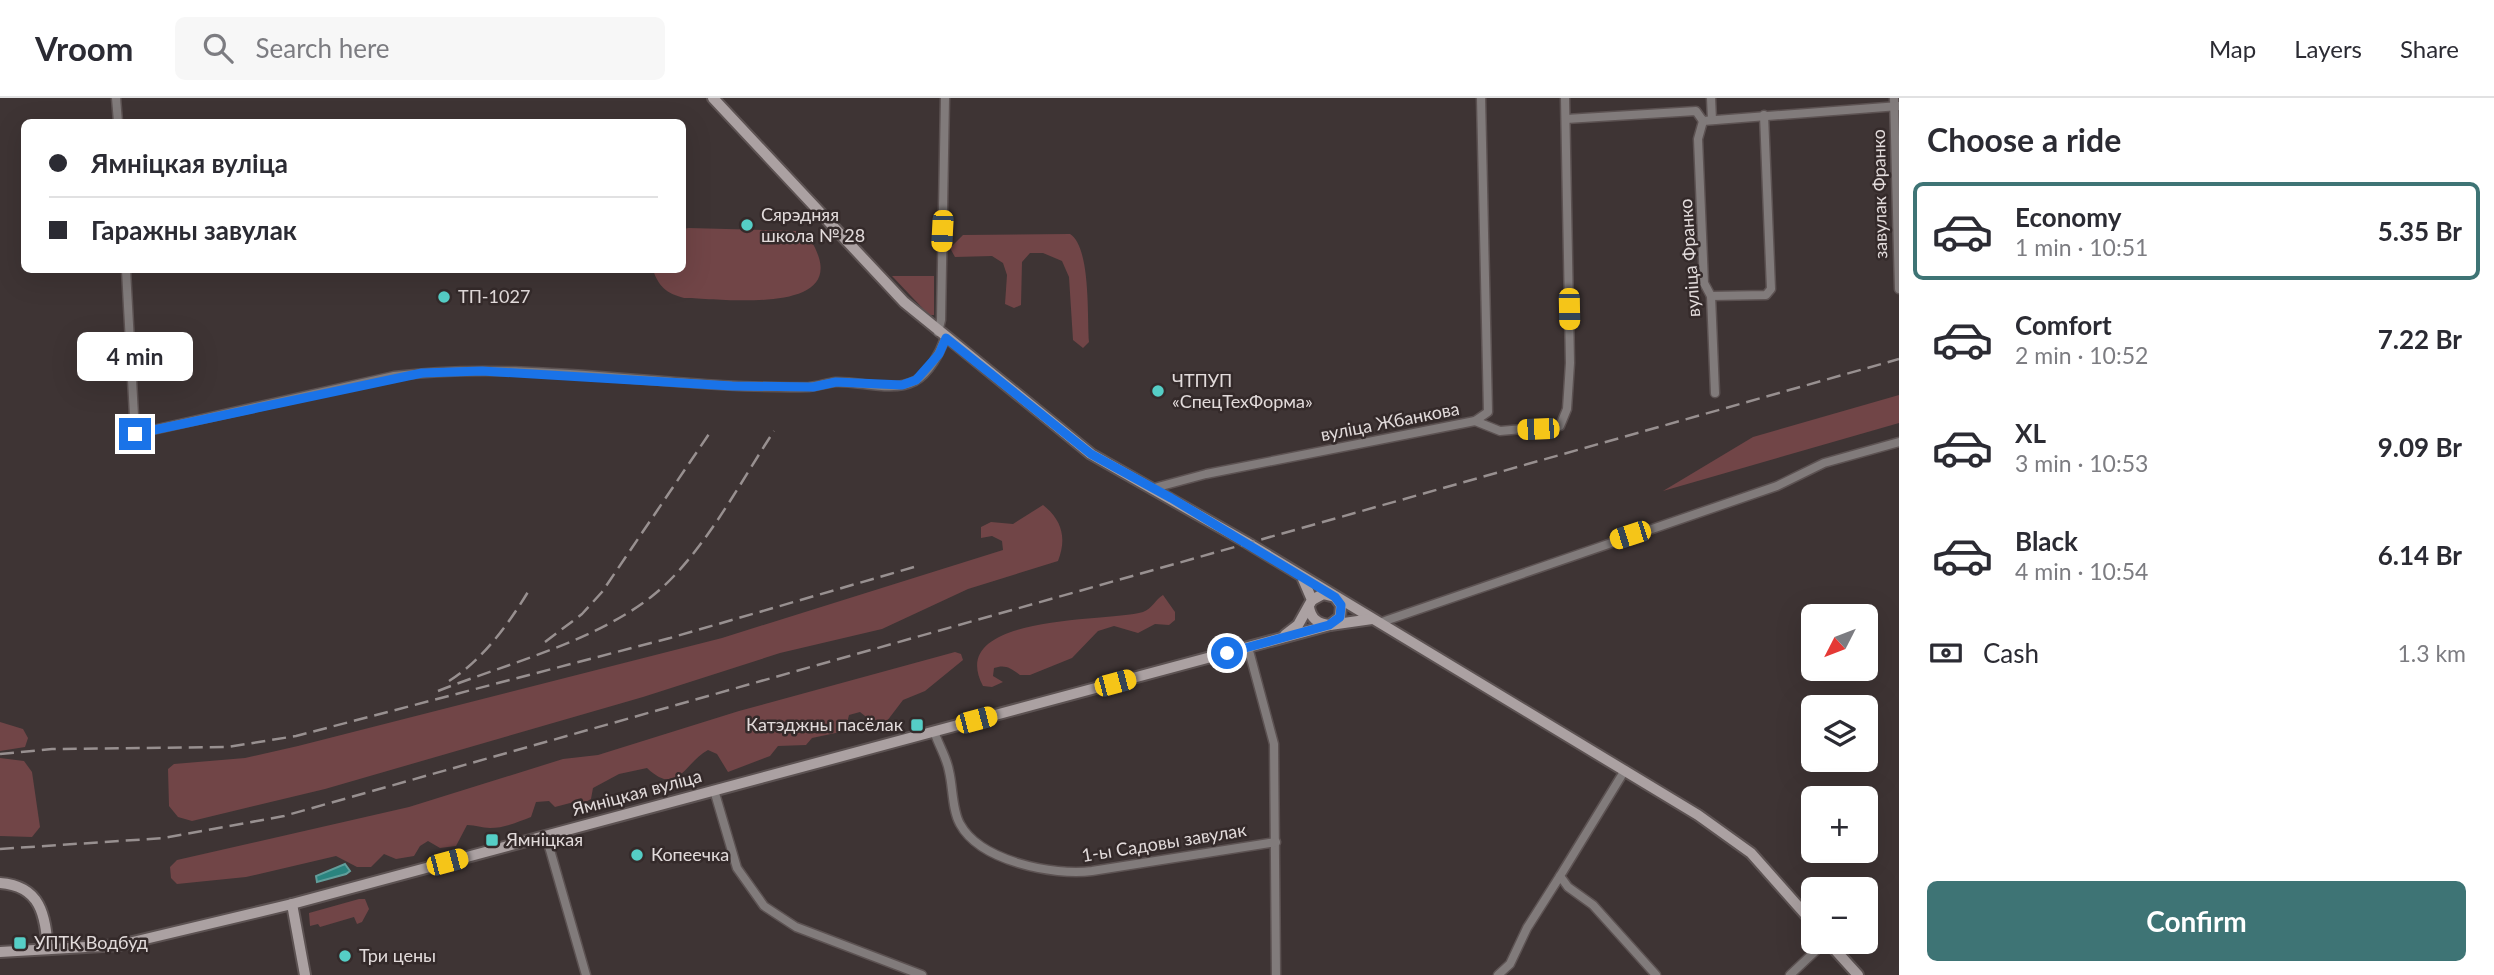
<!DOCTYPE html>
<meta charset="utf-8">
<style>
body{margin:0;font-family:Lato,sans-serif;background:#f7f7f7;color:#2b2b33;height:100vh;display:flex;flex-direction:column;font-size:26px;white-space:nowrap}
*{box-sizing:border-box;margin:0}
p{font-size:23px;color:#7c7c81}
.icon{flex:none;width:38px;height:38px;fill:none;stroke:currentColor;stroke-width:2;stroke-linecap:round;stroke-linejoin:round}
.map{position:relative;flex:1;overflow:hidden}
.details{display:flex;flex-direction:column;background:#fff;width:595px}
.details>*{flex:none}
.banner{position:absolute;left:21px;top:21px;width:665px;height:154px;border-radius:10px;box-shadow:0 7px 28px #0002;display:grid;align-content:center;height:154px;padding:0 28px;background:#fff}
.needle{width:46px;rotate:228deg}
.buttons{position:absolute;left:1801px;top:506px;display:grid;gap:14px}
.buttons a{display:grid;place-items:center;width:77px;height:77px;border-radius:10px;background:#fff;box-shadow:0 7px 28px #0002;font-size:35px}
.end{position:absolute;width:32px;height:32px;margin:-16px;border:9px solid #1a73e8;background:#fff;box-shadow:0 0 0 4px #fff}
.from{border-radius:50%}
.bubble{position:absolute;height:49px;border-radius:10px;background:#fff;box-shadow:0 7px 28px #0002;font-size:23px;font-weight:700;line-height:49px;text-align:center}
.car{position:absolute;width:21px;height:42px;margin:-21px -10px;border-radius:9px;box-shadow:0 0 5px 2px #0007;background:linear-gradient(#f5c518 24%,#345 0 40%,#f5c518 0 76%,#345 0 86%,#f5c518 0)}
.banner b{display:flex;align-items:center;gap:24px;height:66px;font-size:26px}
.banner b+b{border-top:2px solid #e1e1e2}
.banner i{width:18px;height:18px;background:#2b2b33}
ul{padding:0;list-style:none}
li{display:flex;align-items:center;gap:21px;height:98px;margin:0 14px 10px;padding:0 14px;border:4px solid transparent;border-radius:10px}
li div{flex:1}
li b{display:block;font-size:26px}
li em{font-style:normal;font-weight:700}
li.active{border-color:#3e7475}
li>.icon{width:63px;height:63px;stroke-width:1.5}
h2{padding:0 28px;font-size:32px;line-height:84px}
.pay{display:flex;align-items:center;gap:18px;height:77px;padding:0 28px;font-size:26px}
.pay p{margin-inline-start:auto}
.primary-button{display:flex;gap:14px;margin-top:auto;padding:14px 28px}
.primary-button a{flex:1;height:80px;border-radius:10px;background:#3e7475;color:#fff;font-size:28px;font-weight:700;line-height:80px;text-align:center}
header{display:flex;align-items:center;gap:42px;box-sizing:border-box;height:98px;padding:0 35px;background:#fff;border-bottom:2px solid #e1e1e2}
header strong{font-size:33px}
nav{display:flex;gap:38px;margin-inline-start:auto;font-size:24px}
.search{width:490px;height:63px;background:#f7f7f7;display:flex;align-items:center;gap:18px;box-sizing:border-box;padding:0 24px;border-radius:10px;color:#7c7c81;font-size:26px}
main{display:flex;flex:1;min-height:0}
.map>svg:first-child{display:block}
</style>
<header>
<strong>Vroom</strong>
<div class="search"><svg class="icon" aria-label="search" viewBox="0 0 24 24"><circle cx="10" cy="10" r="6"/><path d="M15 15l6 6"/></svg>Search here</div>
<nav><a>Map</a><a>Layers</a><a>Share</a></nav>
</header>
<main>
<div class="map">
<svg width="1899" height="877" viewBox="0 0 1899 877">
<rect width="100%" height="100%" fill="#3e3434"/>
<g fill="#714547">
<path d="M689 130 796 133C809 137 815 147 819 160 836 217 714 200 684 200 666 195 659 189 653 172H682L683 131Z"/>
<path d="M1070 136C1091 149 1087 219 1089 244L1083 250 1073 242 1069 179 1062 163 1043 155H1030L1022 164 1021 207 1014 210 1005 206 1007 177 1003 165 992 158 955 159 950 150 963 137Z"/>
<polygon points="892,178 934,178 934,217 929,217"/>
<polygon points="1899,297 1899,325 1663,393 1753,339"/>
<path d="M1043 407C1062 422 1067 440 1058 463L968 491 882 531 780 555 643 599 325 691 192 723 178 719 169 708 168 671 174 666 245 660 298 648 722 540 1003 452 1002 443 992 438 981 440V429L991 424 1013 426Z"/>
<path d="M1163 497 1175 514V522L1169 527 1155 526 1138 535 1114 528 1098 533 1072 560 1030 577H1020C1011 570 1005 566 994 570L993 578 1003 584 992 589 983 588C944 515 1110 524 1143 514 1152 511 1155 502 1163 497Z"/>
<path d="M955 554 961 556 963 562 925 593 903 602 887 623 870 622 860 614 849 617 845 633 812 640 806 647 778 648 770 658 728 674 717 656 708 652C683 666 678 699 647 670L619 676 593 690 591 701 582 706 574 704 555 709 549 703 536 704 531 719C518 724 504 730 490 730 482 730 476 727 467 727L456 748 440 750 428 743 420 748 414 758 396 761 384 756 371 769H357L336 758 246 779 177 786 171 780 170 769 177 762 409 709 563 661 598 657 739 613Z"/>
<polygon points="0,624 23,631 28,640 25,649 0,653"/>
<polygon points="0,660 24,663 32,674 40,729 32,739 0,738"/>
<polygon points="359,801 365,801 369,811 362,824 357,826 354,819 320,829 318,826 310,828 309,815"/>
</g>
<polygon fill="#2a847f" stroke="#619e9b" stroke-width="2" points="345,766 350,773 346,776 317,784 316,778"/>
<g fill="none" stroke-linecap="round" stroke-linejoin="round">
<g stroke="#5c5252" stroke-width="11">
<g id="street">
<polyline points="116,0 118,24"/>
<polyline points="1711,0 1712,22"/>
<polyline points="1894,0 1899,191"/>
<polyline points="1566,21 1696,13 1703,23 1899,8"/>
<polyline points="1703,23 1698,41 1704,185 1711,198 1715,295"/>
<path d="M126 172 135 336 394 278C532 261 671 292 809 289 818 288 827 285 836 284 861 283 891 295 915 283 929 275 940 255 945 240"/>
<polyline points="1711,198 1766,197 1771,191 1764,17"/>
<polyline points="938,234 941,222 945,0"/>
<polyline points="1475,323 1500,333 1560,328 1567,311 1570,265 1565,0"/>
<polyline points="1154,390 1206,376 1475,323 1488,314 1481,0"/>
<polyline points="1379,525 1777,388 1824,365 1899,344"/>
<polyline points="1248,549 1274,646 1276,877"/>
<path d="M934 633C938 646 947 660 949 673 953 689 952 712 960 726 980 763 1053 778 1092 773L1276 744"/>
<polyline points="1625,672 1560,778 1568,789 1593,807 1656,877"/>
<polyline points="714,692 737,770 764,808 796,829 922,877"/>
<polyline points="546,738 586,877"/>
<polyline points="1498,877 1510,866 1527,830 1560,778"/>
<polyline points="1790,877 1825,844"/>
</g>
</g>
<g stroke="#5c5252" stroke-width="14">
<g id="secondary">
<polyline points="713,0 904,204 1091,356 1246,444 1698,717 1751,755 1813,825"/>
<path d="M1309 509C1311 521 1318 526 1330 527L1340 519 1341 507 1335 499 1323 496 1312 502"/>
<polyline points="1285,537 1298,527 1312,502 1303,481"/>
<path d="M0 785C41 788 45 817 48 851"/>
<polyline points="292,806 305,877"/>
<polyline points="1828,844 1858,877"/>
<polyline points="0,854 120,847 292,806 1330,527 1372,521"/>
</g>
</g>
<use href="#street" stroke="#817b7b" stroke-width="8"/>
<use href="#secondary" stroke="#aba1a2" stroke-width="10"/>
<g stroke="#989090" stroke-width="2.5" stroke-dasharray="14 7" stroke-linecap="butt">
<polyline points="545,544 582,516 602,494 709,336"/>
<path d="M449 583C484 561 510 524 531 489"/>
<path d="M438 593C506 566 593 544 651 499 701 460 739 386 774 333"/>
<polyline points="0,656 52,651 228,649 296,638 670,540 914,469"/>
<polyline points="0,751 164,740 284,718 1899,261"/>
</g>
</g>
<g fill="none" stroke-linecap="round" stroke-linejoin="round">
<polyline stroke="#1a73e8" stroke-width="9" points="135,336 422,275 482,273 732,288 813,289 836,284 902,287 916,282 939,256 946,240 1091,356 1171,400 1335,499 1341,507 1340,519 1329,527 1227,555"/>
</g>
<g fill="#55cec6" stroke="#342a2a" stroke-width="2.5">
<circle cx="747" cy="127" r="7"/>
<circle cx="444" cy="199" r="7"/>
<circle cx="1158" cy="293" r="7"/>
<rect x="910" y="620" width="14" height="14" rx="3.5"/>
<rect x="485" y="735" width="14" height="14" rx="3.5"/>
<circle cx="637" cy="757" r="7"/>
<rect x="13" y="838" width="14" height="14" rx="3.5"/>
<circle cx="345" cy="858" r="7"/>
</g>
<g text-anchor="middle" stroke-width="5" stroke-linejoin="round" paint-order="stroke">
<g font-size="18" fill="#e2dbdb" stroke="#342a2a">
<text transform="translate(1880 96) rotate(-91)" y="6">завулак Франко</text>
<text transform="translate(1690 160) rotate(-94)" y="6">вуліца Франко</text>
<text transform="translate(1390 324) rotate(-11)" y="6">вуліца Жбанкова</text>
<text transform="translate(637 695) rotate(-15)" y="6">Ямніцкая вуліца</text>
<text transform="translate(1164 745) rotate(-9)" y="6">1-ы Садовы завулак</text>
</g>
<g font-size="18" fill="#e2dbdb" stroke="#342a2a" text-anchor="start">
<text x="761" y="123">Сярэдняя<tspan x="761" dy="21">школа № 28</tspan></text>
<text x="458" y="205">ТП-1027</text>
<text x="1172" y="289">ЧТПУП<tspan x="1172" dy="21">«СпецТехФорма»</tspan></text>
<text x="903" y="633" text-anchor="end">Катэджны пасёлак</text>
<text x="506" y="748">Ямніцкая</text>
<text x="651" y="763">Копеечка</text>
<text x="34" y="851">УПТК Водбуд</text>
<text x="359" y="864">Три цены</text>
</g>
</g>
</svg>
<div class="buttons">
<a><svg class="needle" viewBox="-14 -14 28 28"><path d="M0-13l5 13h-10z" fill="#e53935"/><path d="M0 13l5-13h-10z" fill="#7c7c81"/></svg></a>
<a><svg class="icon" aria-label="layers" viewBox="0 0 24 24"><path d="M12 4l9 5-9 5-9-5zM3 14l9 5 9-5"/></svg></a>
<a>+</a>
<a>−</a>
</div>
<i class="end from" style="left:1227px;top:555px"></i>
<i class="end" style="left:135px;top:336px"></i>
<div class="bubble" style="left:77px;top:234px;width:116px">4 min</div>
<i class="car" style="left:942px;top:133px;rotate:183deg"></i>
<i class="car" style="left:1569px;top:211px;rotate:179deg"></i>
<i class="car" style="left:1538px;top:331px;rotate:268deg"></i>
<i class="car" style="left:1630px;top:437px;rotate:252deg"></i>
<i class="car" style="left:1115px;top:585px;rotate:75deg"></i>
<i class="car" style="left:976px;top:622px;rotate:75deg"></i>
<i class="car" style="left:447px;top:764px;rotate:75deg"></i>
<div class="banner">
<b><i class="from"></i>Ямніцкая вуліца</b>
<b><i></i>Гаражны завулак</b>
</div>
</div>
<section class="details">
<h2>Choose a ride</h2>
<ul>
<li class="active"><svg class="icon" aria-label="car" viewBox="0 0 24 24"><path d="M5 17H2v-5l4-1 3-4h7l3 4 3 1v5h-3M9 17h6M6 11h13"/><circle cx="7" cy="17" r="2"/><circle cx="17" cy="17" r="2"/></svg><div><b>Economy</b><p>1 min · 10:51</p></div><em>5.35 Br</em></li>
<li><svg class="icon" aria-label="car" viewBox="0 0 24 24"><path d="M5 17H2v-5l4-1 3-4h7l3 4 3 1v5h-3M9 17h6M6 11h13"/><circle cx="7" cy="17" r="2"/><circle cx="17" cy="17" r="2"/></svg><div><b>Comfort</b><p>2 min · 10:52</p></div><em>7.22 Br</em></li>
<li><svg class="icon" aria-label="car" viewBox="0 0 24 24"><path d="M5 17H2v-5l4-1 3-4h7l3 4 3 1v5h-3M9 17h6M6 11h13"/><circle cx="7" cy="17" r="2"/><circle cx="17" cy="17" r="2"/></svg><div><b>XL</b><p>3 min · 10:53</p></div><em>9.09 Br</em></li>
<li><svg class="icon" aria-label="car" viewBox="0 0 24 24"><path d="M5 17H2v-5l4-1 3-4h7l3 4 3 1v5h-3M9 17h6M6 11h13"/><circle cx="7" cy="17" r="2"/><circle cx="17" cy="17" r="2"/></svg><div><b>Black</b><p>4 min · 10:54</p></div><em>6.14 Br</em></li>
</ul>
<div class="pay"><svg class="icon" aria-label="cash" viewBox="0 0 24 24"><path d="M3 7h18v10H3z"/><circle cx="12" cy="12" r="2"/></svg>Cash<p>1.3 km</p></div>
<div class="primary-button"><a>Confirm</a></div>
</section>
</main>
